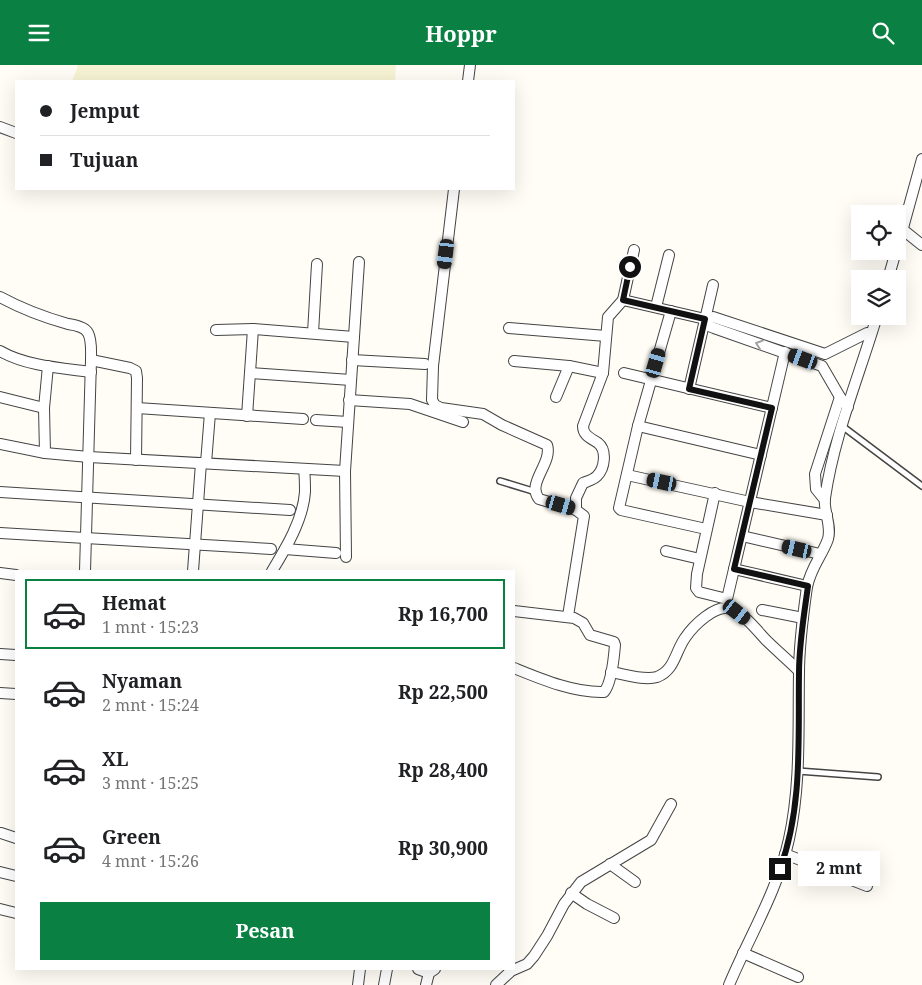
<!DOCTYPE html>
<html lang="id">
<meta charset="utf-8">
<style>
body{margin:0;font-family:"Noto Serif",serif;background:#f2f2f2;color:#202124;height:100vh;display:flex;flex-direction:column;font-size:19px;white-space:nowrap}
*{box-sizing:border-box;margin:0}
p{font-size:16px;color:#757577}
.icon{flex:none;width:28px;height:28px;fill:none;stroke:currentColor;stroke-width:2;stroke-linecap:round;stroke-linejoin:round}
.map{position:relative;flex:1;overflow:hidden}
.side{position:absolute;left:15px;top:505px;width:500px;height:400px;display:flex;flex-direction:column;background:#fff;border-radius:0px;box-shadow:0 5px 20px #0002}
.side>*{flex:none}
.banner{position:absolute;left:15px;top:15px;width:500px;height:110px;border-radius:0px;box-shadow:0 5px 20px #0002;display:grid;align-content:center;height:110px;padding:0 25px;background:#fff}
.controls{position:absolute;left:851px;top:140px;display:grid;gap:10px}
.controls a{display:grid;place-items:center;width:55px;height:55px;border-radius:0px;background:#fff;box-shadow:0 5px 20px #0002;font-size:25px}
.end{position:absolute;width:22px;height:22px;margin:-11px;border:6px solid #111;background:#fff;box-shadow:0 0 0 2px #fff}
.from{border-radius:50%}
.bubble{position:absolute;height:35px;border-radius:0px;background:#fff;box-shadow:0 5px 20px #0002;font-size:16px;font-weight:700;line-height:35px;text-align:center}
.car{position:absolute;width:15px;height:30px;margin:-15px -8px;border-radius:6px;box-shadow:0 0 4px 1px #0007;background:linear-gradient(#222 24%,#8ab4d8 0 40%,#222 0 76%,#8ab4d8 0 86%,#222 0)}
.banner b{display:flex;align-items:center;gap:18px;height:48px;font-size:19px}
.banner b+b{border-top:1px solid #e0e0e0}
.banner i{width:12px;height:12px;background:#202124}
ul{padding:9px 0 0;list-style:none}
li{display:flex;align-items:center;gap:15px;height:70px;margin:0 10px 8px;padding:0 15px;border:2px solid transparent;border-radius:0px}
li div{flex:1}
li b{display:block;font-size:19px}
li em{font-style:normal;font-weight:700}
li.active{border-color:#0b8043}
li>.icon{width:45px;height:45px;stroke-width:1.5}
.cta{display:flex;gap:10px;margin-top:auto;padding:10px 25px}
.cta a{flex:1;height:58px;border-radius:0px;background:#0b8043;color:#fff;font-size:20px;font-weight:700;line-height:58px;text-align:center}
header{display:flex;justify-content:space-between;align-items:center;height:65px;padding:0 25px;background:#0b8043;color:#fff;font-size:22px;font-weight:700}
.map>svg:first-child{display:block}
</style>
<header><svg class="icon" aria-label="menu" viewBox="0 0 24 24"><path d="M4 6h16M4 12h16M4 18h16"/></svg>Hoppr<svg class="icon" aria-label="search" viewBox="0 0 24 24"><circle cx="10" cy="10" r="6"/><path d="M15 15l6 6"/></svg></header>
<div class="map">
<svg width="922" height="920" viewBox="0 0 922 920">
<rect width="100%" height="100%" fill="#fffdf5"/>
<polygon fill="#f6f3d4" points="76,0 396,0 395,16 72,16 78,1"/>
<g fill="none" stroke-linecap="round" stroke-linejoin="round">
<g stroke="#444" stroke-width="8">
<g id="lane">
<polyline points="842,361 922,421"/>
<polyline points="500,416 536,427"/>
<polyline points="798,706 878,712"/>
</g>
</g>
<g stroke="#444" stroke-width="12">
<g id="street">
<polyline points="468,16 470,0"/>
<polyline points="0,62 16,68"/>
<path d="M454 124 433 301 432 335 435 340 441 343 483 349 502 360 547 380C553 398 526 418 539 434L576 445 584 451 568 551"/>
<polyline points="902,164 922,180"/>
<polyline points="898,181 922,94"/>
<polyline points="888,214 896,186"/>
<path d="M0 232C22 244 43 252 68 259 75 260 85 262 88 268 92 275 91 287 91 295L85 506"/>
<polyline points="623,235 705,254 713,252 825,289 867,268"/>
<polyline points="656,242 669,190"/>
<polyline points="671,246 638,361 619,443 621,445 706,464"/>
<polyline points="705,254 709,261 714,263 822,301 840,332 848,342"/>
<polyline points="509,263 606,271"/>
<polyline points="216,265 253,264 354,272"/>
<polyline points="313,268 317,199"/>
<path d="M0 286C26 301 61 303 91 307"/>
<polyline points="91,295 130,303 136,306 137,313 136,395"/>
<polyline points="352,295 425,299"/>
<polyline points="514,296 569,301 603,308"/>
<polyline points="250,308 351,315"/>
<polyline points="624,308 772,343"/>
<polyline points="689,324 713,220"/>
<polyline points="0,332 44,343"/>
<polyline points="556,332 569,301"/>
<polyline points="349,335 410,339 463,357"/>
<polyline points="137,343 303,354"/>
<polyline points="247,351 253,264"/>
<polyline points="316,355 348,357"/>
<polyline points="638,361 761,390"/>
<polyline points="0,379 45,388 89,392 345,406"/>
<polyline points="45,388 44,343 48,301"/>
<polyline points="206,398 210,348"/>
<polyline points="627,410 750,437 827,450"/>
<polyline points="0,427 290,445"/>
<polyline points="715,428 697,509 696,523 699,527 727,534 785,287"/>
<polyline points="825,435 816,424 815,409 840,332"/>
<path d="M576 445V433L583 418C588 416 593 415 597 411 605 403 607 385 598 378 591 373 583 371 583 361L603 308 608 252 623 235 634 185"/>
<polyline points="0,468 271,484"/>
<polyline points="742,471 820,489"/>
<polyline points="285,484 336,488"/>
<polyline points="666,486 700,494"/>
<polyline points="346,492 345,406 359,197"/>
<polyline points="734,504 807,521"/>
<polyline points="193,506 201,398"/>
<path d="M272 506C286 483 303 455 305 427 305 420 305 412 304 404"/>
<polyline points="0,508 16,510"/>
<polyline points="762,545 803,553"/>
<path d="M514 546 574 553 583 558 590 570 614 577 615 580C614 592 611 619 604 627 574 628 541 614 514 603"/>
<polyline points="0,589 16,590"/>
<path d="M611 607C624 609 644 616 657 612 675 605 675 587 685 573 693 561 716 538 731 544 745 550 755 563 765 574 776 585 788 595 799 606"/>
<polyline points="0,628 16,629"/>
<polyline points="1,768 16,773"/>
<polyline points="785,789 867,821"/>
<polyline points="610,799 635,817"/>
<polyline points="0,807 16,811"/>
<polyline points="571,828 587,839 614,853"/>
<polyline points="0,844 16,848"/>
<polyline points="743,888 798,912"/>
<polyline points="418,904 429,908"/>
<polyline points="358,920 360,904"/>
<polyline points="384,920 387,904"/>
<polyline points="426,920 429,908 435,904"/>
<polyline points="496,920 511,906 527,899 534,891 547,871 564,839 581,817 651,775 671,739"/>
<path d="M729 920C749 872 778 825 789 774 801 720 798 663 799 608 799 580 803 550 807 522 811 502 822 491 828 474 832 460 823 446 825 433 834 371 859 311 877 251"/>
</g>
</g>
<use href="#lane" stroke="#fff" stroke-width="5"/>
<use href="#street" stroke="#fff" stroke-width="10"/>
</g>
<defs><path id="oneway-chevron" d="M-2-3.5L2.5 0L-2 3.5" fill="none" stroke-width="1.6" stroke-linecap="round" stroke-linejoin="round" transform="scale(1.25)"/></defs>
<use stroke="#a0a0a0" href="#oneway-chevron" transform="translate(759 279) rotate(-161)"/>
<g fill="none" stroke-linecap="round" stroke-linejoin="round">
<path stroke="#111" stroke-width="6" d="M630 202 623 235 705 254 689 324 772 343 734 504 808 521C804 550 799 579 799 608 798 673 803 742 780 804"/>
</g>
</svg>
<div class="controls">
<a><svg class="icon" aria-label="locate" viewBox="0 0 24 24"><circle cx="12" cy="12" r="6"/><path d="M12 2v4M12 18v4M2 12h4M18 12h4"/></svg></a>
<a><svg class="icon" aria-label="layers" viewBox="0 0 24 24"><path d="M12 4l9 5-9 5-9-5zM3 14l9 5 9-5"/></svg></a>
</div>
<i class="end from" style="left:630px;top:202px"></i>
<i class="end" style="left:780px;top:804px"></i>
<div class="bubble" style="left:798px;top:786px;width:82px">2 mnt</div>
<i class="car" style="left:446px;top:189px;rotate:187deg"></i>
<i class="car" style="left:803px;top:294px;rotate:290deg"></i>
<i class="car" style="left:656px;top:298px;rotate:16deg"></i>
<i class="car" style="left:662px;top:417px;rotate:282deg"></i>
<i class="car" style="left:561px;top:440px;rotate:106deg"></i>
<i class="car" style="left:797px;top:484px;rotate:283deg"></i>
<i class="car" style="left:737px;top:547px;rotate:128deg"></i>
<div class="banner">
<b><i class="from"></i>Jemput</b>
<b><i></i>Tujuan</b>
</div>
<section class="side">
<ul>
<li class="active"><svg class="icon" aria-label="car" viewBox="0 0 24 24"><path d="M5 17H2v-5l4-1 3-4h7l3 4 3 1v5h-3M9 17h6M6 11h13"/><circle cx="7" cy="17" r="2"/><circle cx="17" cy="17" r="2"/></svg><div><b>Hemat</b><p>1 mnt · 15:23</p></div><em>Rp 16,700</em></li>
<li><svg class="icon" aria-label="car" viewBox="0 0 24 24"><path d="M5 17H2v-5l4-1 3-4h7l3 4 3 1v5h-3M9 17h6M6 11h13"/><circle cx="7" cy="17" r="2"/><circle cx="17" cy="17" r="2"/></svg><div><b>Nyaman</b><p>2 mnt · 15:24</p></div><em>Rp 22,500</em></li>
<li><svg class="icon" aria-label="car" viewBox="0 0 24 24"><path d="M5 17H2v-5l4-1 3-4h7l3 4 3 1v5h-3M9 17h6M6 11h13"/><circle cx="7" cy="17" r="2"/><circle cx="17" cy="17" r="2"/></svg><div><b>XL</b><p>3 mnt · 15:25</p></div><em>Rp 28,400</em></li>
<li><svg class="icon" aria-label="car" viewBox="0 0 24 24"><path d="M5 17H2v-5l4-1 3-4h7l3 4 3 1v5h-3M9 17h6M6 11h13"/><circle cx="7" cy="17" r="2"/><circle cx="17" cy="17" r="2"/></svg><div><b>Green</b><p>4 mnt · 15:26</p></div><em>Rp 30,900</em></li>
</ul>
<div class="cta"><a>Pesan</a></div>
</section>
</div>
